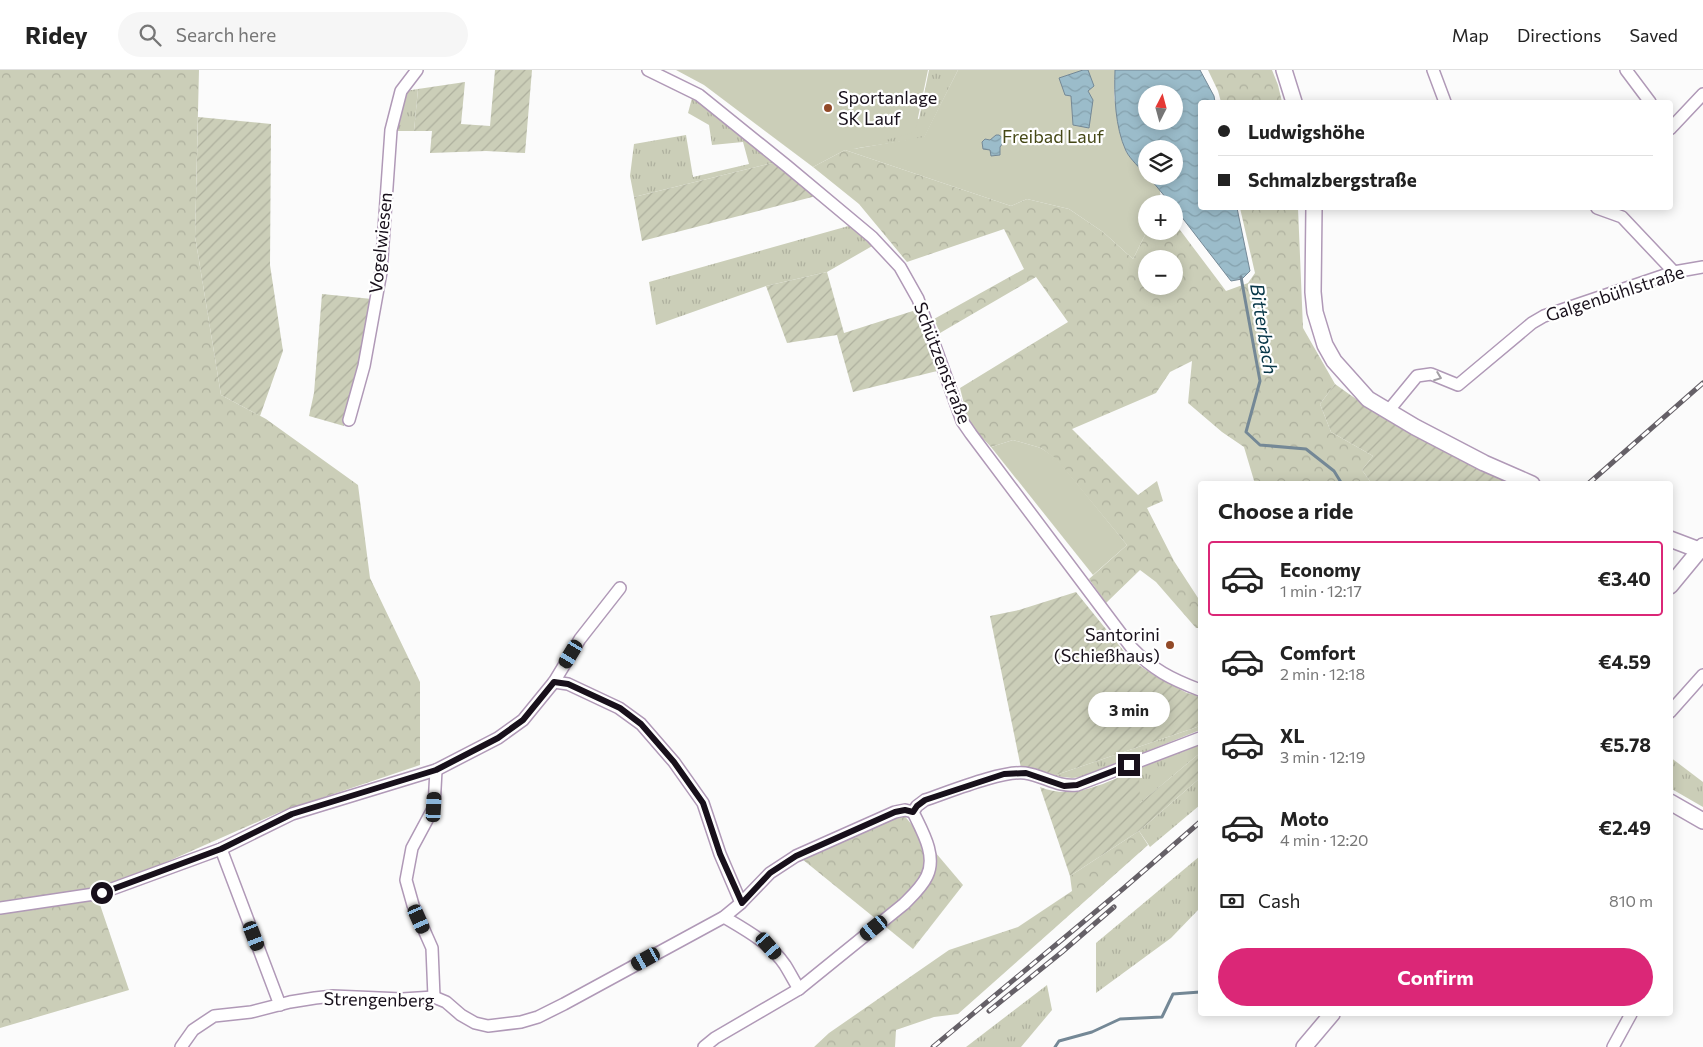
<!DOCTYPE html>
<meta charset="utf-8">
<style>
body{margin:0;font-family:Commissioner,sans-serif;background:#f6f6f6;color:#222;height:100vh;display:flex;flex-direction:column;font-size:19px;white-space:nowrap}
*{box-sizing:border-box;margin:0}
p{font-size:16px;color:#767676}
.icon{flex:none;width:28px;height:28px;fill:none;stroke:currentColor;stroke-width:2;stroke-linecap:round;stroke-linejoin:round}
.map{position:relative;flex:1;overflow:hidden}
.panel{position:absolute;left:1198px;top:411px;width:475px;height:535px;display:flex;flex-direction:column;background:#fff;border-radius:5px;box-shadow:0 2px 12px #0003}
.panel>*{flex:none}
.top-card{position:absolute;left:1198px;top:30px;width:475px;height:110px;border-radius:5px;box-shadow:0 2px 12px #0003;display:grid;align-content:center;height:110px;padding:0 20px;background:#fff}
.needle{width:32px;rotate:6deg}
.tools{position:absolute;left:1138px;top:15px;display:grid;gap:10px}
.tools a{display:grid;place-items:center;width:45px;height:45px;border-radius:50%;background:#fff;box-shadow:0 2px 12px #0003;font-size:25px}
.end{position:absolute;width:22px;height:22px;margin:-11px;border:6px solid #18101b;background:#fff;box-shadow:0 0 0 2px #fff}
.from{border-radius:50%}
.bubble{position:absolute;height:35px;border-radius:18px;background:#fff;box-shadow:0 2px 12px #0003;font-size:16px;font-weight:700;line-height:35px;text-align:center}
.car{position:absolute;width:15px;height:30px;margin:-15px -8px;border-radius:6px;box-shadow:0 0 4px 1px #0007;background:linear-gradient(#222 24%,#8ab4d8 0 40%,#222 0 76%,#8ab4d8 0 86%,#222 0)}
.top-card b{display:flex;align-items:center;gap:18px;height:48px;font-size:19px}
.top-card b+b{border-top:1px solid #e0e0e0}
.top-card i{width:12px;height:12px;background:#222}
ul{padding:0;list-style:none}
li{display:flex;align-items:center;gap:15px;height:75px;margin:0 10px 8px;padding:0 10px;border:2px solid transparent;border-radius:5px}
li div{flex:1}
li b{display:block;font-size:19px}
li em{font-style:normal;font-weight:700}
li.current{border-color:#db2777}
li>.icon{width:45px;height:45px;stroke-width:1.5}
h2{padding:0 20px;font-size:22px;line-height:60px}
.pay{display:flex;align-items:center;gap:12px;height:55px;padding:0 20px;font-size:19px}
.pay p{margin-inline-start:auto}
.cta{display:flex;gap:10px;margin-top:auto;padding:10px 20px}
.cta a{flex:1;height:58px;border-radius:30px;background:#db2777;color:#fff;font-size:20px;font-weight:700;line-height:58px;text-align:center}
header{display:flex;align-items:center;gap:30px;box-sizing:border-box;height:70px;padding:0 25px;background:#fff;border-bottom:1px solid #e0e0e0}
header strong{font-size:24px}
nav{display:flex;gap:28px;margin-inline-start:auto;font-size:18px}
.search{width:350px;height:45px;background:#f6f6f6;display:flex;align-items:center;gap:12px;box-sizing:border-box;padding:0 18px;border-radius:28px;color:#767676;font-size:19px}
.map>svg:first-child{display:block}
</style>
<header>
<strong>Ridey</strong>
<div class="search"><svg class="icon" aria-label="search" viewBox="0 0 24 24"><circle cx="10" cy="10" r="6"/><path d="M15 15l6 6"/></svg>Search here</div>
<nav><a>Map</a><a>Directions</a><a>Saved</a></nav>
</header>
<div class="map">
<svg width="1703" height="977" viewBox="0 0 1703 977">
<defs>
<pattern id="grass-tufts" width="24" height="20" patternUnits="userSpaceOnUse" patternTransform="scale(1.25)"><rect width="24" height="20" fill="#cbceb8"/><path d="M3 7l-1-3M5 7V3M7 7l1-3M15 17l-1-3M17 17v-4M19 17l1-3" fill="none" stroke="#aeb09e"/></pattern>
<pattern id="forest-crowns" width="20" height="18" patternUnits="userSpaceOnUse" patternTransform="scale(1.25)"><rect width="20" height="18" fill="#cbceb8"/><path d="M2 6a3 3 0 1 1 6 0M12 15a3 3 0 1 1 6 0" fill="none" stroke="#aeb09e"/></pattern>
<pattern id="garden-furrows" width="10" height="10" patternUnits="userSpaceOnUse" patternTransform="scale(1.25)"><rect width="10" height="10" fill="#cbceb8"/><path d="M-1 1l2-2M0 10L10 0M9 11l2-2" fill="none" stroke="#aeb09e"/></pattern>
<pattern id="water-waves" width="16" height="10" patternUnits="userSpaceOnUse" patternTransform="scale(1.25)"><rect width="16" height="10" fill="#9bbcca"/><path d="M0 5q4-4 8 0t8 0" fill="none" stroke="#85a1ad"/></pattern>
</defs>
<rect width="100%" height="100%" fill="#fbfbfb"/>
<g fill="url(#grass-tufts)">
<polygon points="929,0 958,0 924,68 845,80 907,46 919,49"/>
<polygon points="418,19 414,61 393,61 405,21"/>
<polygon points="692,28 699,31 776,92 634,127 630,106 634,74 686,65 693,107 749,94 743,72 712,75 709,55 688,43"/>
<polygon points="852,155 874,175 827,202 766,216 656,255 649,212"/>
<polygon points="1200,656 1200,660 1083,707 1072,708 1053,706"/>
<polygon points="1200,674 1200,683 1139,734 1139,698"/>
<polygon points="1670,687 1703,712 1703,737 1670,718"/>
<polygon points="1200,708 1200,735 1150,777 1139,761"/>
<polygon points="1200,786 1200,838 1171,868 1096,923 1096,873"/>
<polygon points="1047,915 1052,940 1021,977 966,977"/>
</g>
<g fill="url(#forest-crowns)" fill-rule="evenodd">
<polygon points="0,0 199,0 195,166 221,325 266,349 358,415 370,508 420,612 420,695 280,742 96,823 129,920 0,958"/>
<polygon points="1208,0 1272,0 1278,15 1282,32 1221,32 1218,21"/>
<path d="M845 80 1011 136 1027 129 1069 139 1103 162 1133 189 1147 161H1174V152L1226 221 1248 213 1255 203 1240 138H1298L1303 258 1335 314 1320 334 1331 362 1373 386 1362 400 1372 414H1255L1244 377 1222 362 1188 333 1192 291 1170 302 1156 323 1072 359 1138 425 1157 411 1163 431 1147 438 1174 491 1200 531V558H1196L1156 512 1140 500 1106 533 1089 509 1127 475 1057 390 1041 378 1013 370 991 377 969 354 960 318 1068 252 1036 207 940 263 934 249 1024 199 1004 159 907 192 859 134 813 97ZM1146 189H1174V216H1146Z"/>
<polygon points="902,743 963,815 913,879 802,789"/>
<polygon points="1139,761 1148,775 958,944 934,947 896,960 895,977 814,977 829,963 949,880 1018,857 1072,821 1070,806"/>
</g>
<g fill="#cbceb8">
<polygon points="676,0 928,0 915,62 853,79 924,67 958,0 1115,0 1114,27 1119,56 1126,82 1160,120 1161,134 1146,134 1147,161 1133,189 1103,162 1069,139 1027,129 1011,136 845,80 813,97 704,15"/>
<polygon points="1013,370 1041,378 1057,389 1127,475 1093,505 991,377"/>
</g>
<g fill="url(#garden-furrows)">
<polygon points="495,0 532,0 525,83 486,81 430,83 432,61 414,61 418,19 465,12 461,54 490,56"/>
<polygon points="198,47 271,54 270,195 283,281 260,346 221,325 195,166"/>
<polygon points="776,92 816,126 642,171 634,127"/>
<polygon points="827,202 844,263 916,240 937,301 853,322 837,265 787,273 766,216"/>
<polygon points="322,224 372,229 361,294 344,356 309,346 314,323"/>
<path d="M1335 314C1371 340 1410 365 1450 384 1472 395 1496 402 1517 414H1372L1362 400 1373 386 1331 362 1320 334Z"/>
<polygon points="1076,522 1131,590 1157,607 1187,623 1200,626 1200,656 1053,706 1021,698 990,546 1019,540"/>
<path d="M1200 683V708L1139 761 1070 806 1040 717C1074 731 1108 712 1139 698L1140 733Z"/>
</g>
<g fill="url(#water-waves)" stroke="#748896" fill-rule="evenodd">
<polygon points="1083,0 1088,0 1094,16 1088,21 1093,30 1089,58 1073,55 1071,26 1065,25 1059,8"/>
<path d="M1115 0H1200L1214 26 1215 32H1200V138H1237L1250 201 1242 209 1231 211 1174 137V134H1171L1148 106H1174V79H1146V105C1140 98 1130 89 1126 81 1115 57 1114 25 1115 0ZM1146 24H1174V51H1146Z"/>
<polygon points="996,65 999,65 1005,70 1000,77 1000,85 991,86 990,80 983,79 982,72 985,69 990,70"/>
</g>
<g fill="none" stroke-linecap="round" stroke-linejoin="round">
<g stroke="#748896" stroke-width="3">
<polyline points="1241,207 1260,311 1246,362 1260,375 1306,379 1334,401 1342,414"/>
<polyline points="1055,977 1059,971 1092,962 1120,949 1162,947 1173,924 1200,922"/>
</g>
<g stroke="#b099b7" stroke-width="14">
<g id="street">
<path d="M648 0 699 25 787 96 872 167 900 197 918 229 962 351 971 364 1131 577C1153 600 1171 609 1200 620"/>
<polyline points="1433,0 1445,32"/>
<polyline points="1626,0 1650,32"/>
<polyline points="1670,59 1703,24"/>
<polyline points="1597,138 1622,147 1674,202"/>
<polyline points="1389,340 1417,306 1431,304 1458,315 1532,253 1544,246 1674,202 1703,197"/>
<polyline points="349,350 364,296 381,202 391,60 401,21 417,0"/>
<polyline points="554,612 568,614 619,638 641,654 674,692 703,733 720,784 741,833"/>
<polyline points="1670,642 1703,605"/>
<polyline points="221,779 280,935"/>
<polyline points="0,838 101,823 221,779 292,744 436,700 498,668 523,650 554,612 580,569 620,518"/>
<path d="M724 847C746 860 770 873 785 895 790 903 794 911 799 919"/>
<polyline points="434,927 432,878 413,835 406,810 412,778 434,737 436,700"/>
<path d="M181 977 193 960 214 946 251 942 290 932 315 928 333 926 402 929 434 927 446 932 461 945 475 953 488 956 521 952 538 947 564 934 724 847 741 833 770 803 796 786 895 742 905 740 913 742 917 736 925 730C949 722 1003 700 1025 703 1045 706 1056 717 1077 715L1200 668"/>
<path d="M704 977 715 968 799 919 904 834C912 826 922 817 927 806 937 785 922 761 913 742"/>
<polyline points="1613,977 1631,944"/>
</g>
</g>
<g stroke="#b099b7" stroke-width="18">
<g id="secondary">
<polyline points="1284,0 1294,32"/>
<polyline points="1314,138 1313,222 1315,242 1325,275 1334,291 1368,329 1415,357 1484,393 1532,414"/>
<polyline points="1670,469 1699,480"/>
<polyline points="1670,516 1703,476"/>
<polyline points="1670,732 1703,751"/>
<polyline points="1304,977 1332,944"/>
</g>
</g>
<use href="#street" stroke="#fff" stroke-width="11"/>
<use href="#secondary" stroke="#fff" stroke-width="15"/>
<g stroke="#656067" stroke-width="5">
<g id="rail">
<polyline points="1588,414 1703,313"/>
<polyline points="989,941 1062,882 1114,837"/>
<polyline points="933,977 1124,818 1200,752"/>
</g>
</g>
<use href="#rail" stroke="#fff" stroke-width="3" stroke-dasharray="9" stroke-linecap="butt"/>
</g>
<defs><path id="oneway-chevron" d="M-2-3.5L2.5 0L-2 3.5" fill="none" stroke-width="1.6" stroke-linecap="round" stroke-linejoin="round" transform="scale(1.25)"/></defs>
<use stroke="#a39fa4" href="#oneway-chevron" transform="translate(1438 307) rotate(21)"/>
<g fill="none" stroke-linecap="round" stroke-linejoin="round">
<polyline stroke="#18101b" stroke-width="6" points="102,823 221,779 292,744 436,700 498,668 523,650 554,612 568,614 620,638 641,654 674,692 703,733 720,784 742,833 770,803 796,786 895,742 905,740 913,742 917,736 925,730 1004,704 1026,703 1064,716 1077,715 1129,695"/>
</g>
<g fill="#924a28" stroke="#fff" stroke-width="2">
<circle cx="828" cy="38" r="5"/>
<circle cx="1170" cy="575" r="5"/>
</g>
<g text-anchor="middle" stroke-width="4.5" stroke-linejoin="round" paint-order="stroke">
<g font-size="18" fill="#18101b" stroke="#fff" text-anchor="start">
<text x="838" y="34">Sportanlage<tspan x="838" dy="21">SK Lauf</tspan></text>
<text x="1160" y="571" text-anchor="end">Santorini<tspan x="1160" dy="21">(Schießhaus)</tspan></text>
</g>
<g font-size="18" fill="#454816" stroke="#fff">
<text x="1053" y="73">Freibad Lauf</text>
</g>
<g font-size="18" fill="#18101b" stroke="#fff">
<text transform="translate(381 173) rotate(-84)" y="6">Vogelwiesen</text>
<text transform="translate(1615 224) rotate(-18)" y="6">Galgenbühlstraße</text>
<text transform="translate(942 293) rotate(69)" y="6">Schützenstraße</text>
<text transform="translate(379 930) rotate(1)" y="6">Strengenberg</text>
</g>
<g font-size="19" font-style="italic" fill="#073748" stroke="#fff">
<text transform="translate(1264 259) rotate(81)" y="7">Bitterbach</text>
</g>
</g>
</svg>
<div class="tools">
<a><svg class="needle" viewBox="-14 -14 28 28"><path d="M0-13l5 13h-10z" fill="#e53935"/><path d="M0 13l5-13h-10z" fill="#767676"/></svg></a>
<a><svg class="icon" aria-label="layers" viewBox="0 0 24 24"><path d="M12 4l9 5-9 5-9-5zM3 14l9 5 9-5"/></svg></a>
<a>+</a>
<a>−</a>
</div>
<i class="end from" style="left:102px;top:823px"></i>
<i class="end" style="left:1129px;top:695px"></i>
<div class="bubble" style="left:1088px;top:622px;width:82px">3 min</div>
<i class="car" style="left:571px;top:584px;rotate:211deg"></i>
<i class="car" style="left:434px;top:737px;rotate:3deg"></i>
<i class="car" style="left:419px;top:849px;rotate:156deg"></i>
<i class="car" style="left:874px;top:858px;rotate:231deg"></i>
<i class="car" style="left:254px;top:866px;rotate:159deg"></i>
<i class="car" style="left:769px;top:876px;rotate:139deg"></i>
<i class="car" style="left:646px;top:889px;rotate:241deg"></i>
<div class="top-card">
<b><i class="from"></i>Ludwigshöhe</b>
<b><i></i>Schmalzbergstraße</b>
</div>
<section class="panel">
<h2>Choose a ride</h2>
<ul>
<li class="current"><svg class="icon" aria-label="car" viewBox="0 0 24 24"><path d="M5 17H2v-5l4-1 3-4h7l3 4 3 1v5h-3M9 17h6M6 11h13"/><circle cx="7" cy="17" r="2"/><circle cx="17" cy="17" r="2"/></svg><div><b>Economy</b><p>1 min · 12:17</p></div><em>€3.40</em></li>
<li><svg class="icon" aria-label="car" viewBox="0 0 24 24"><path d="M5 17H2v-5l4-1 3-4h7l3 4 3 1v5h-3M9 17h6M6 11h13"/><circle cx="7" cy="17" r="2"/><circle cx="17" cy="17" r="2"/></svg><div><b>Comfort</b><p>2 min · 12:18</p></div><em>€4.59</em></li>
<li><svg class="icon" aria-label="car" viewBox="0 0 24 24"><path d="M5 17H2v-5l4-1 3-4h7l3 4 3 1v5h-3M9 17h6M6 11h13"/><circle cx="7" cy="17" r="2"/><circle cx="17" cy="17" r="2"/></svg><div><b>XL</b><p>3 min · 12:19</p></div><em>€5.78</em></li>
<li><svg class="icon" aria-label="car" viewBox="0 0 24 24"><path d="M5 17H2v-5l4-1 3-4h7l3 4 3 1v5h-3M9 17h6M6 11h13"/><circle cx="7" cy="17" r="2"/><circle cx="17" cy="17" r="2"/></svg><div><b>Moto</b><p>4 min · 12:20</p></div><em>€2.49</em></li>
</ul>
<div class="pay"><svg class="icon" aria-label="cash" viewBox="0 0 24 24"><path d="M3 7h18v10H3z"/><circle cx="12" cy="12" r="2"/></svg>Cash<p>810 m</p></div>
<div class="cta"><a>Confirm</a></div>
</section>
</div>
